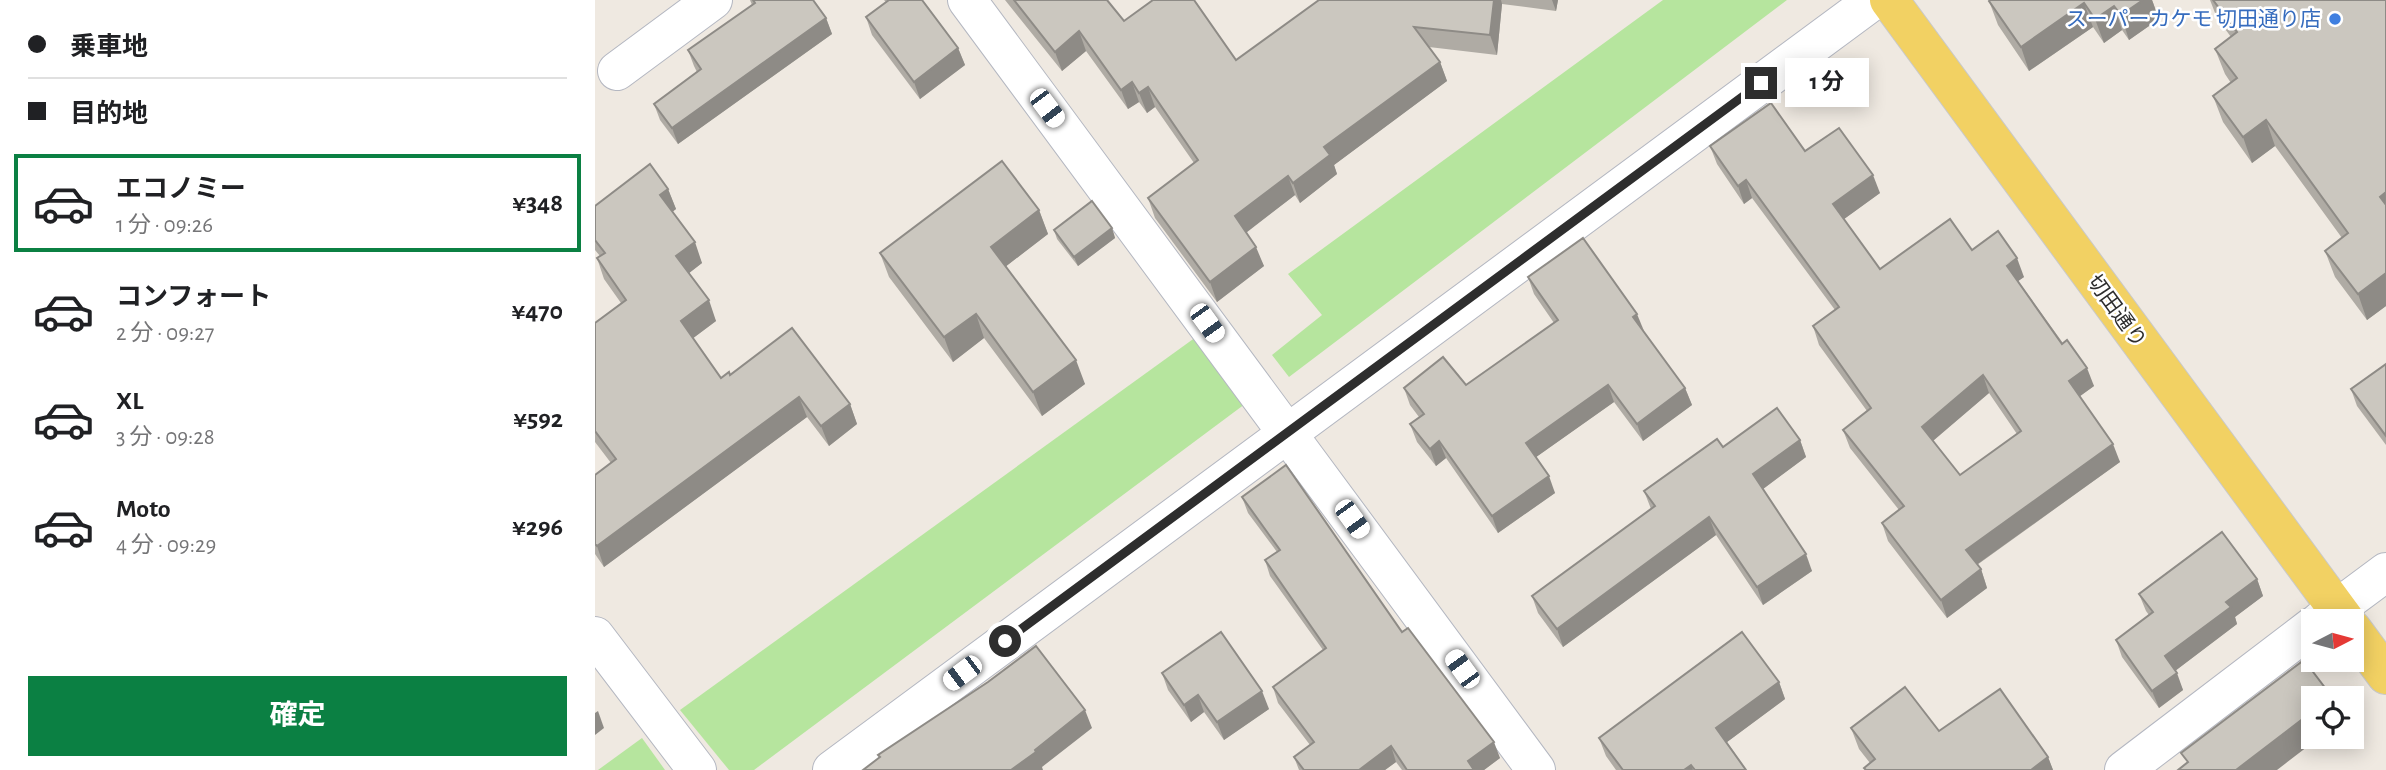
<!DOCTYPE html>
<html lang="ja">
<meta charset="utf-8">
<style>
body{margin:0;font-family:"Alegreya Sans","Noto Sans JP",sans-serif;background:#f6f6f6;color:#202124;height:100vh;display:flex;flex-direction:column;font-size:26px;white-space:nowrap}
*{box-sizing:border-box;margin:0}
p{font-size:23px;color:#757577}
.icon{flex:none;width:38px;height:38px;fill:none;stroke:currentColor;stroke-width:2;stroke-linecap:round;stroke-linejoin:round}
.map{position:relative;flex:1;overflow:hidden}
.sheet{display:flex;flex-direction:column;background:#fff;width:595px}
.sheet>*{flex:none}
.hud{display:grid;align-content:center;height:154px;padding:0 28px;background:#fff}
.needle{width:46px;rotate:84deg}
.buttons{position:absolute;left:1706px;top:609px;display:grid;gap:14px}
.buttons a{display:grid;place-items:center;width:63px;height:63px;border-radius:0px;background:#fff;box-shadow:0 4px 18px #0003;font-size:35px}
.end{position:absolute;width:32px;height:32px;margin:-16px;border:9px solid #2e2e2e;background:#fff;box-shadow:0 0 0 4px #fff}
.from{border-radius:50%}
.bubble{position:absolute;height:49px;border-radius:0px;background:#fff;box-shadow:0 4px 18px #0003;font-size:23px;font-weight:700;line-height:49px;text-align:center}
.car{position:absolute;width:21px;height:42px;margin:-21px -10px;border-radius:9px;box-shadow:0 0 5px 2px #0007;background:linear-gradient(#fff 24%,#345 0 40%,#fff 0 76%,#345 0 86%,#fff 0)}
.hud b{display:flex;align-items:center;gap:24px;height:66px;font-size:26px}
.hud b+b{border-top:2px solid #e0e0e0}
.hud i{width:18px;height:18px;background:#202124}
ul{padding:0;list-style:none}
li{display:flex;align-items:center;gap:21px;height:98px;margin:0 14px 10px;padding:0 14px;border:4px solid transparent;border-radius:0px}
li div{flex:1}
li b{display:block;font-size:26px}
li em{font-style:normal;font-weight:700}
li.active{border-color:#0b8043}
li>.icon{width:63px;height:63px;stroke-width:1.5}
.action{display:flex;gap:14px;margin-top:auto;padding:14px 28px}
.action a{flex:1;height:80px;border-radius:0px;background:#0b8043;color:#fff;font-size:28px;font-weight:700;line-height:80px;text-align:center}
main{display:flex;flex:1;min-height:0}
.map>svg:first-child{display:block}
</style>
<main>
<section class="sheet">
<div class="hud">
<b><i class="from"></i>乗車地</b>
<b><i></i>目的地</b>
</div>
<ul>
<li class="active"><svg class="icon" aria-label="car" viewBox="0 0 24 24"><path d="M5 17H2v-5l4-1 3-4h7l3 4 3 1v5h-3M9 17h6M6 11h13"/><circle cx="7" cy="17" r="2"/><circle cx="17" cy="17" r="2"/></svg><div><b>エコノミー</b><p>1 分 · 09:26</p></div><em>¥348</em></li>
<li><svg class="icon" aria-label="car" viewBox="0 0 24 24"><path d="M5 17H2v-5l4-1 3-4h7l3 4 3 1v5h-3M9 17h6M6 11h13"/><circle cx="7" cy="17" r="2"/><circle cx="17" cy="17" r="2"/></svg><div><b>コンフォート</b><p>2 分 · 09:27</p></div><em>¥470</em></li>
<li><svg class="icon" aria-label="car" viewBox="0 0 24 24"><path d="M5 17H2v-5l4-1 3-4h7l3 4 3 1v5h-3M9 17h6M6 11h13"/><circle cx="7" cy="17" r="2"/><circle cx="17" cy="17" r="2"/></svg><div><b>XL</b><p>3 分 · 09:28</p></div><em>¥592</em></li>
<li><svg class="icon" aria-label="car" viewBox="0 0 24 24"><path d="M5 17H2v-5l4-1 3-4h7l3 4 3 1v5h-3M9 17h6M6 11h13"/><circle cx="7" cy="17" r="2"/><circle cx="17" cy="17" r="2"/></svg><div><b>Moto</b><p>4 分 · 09:29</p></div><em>¥296</em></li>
</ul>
<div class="action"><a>確定</a></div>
</section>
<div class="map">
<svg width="1791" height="770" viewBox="0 0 1791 770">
<rect width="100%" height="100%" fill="#efe9e1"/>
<g fill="#b6e59e">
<polygon points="1068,0 1192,0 694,377 677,355 727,315 693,274"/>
<polygon points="601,337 654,401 159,770 134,770 85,710"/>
<polygon points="47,738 70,770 3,770"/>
</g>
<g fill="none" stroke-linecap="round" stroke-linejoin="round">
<g stroke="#b4b7c1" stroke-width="40">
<g id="street">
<polyline points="372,0 941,770"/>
<polyline points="22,71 118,0"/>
<polyline points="0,636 102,770"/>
</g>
</g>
<g stroke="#b4b7c1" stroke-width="40">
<g id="secondary">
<polyline points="1725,621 1791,572"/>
<polyline points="237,770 1279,0"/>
<polyline points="1529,770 1718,626"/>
</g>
</g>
<g stroke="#c9c9c9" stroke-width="40">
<g id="primary">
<polyline points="1294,0 1751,621"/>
<polyline points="1757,629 1791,675"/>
</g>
</g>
<use href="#street" stroke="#fff" stroke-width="38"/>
<use href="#secondary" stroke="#fff" stroke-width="38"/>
<use href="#primary" stroke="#f2d163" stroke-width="38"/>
</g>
<g fill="#afaba4" fill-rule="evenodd">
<polygon points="155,0 218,0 231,18 237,34 83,144 65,120 59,104 102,72 99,66 93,50 157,5"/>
<polygon points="289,0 327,0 363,48 370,65 325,99 277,35 271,17 291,2"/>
<polygon points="410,0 512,0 529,21 641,60 724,0 963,0 961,11 907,4 902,55 834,47 845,62 852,81 739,165 742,174 705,203 700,195 651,232 669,266 622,302 560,218 553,198 599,163 560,107 552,113 544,102 533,109 491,51 467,71"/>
<polygon points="1557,0 1564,19 1534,40 1527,30 1509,43 1498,27 1434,71 1403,25 1394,1"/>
<polygon points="1615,0 1791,0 1791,306 1772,320 1740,277 1730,251 1747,238 1680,146 1657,163 1628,122 1618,96 1636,83 1630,74 1620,49 1636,37 1622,18"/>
<path d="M1115 146 1210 151 1285 193 1249 219 1285 269 1377 250 1429 277 1423 281 1499 386 1485 396 1525 462 1382 565 1386 569 1392 588 1352 618 1293 541 1287 523 1304 510 1255 448 1248 430 1272 411 1224 345 1218 326 1240 310 1157 198 1149 204 1122 164ZM1394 393 1422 434 1365 475 1338 441Z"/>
<polygon points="73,189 81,209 77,212 107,263 94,273 121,321 98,338 126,378 135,375 255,404 262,424 234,446 212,417 9,567 0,554 0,475 16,463 0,442 0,323 26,303 9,279 2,258 5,256 0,250 0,206"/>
<polygon points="444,210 453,234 411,266 490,384 447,416 389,338 358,362 294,277 285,253"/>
<polygon points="517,228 520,238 483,266 462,239 459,230"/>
<polygon points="933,277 1048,331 1090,388 1097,405 1048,441 1019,402 941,457 960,493 903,533 851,458 841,466 822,442 815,424 824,417 815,405 809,388 871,385 959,323 939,294"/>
<polygon points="1791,364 1791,445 1762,406 1756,389"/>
<polygon points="1205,440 1211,457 1168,489 1217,571 1168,605 1121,535 968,647 943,613 937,596 1056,509 1049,491 1128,447"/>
<polygon points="647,497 807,632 905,758 889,770 807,770 801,762 790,770 704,770 699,757 715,745 683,703 678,687 728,650 675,576 670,560 682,552 653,513"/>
<polygon points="1662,579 1668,596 1640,617 1642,624 1580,671 1588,690 1564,708 1527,657 1521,640 1554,615 1551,611 1544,594"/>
<polygon points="567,673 674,709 629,740 609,712 596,722 573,690"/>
<polygon points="1184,682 1190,699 1132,742 1151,770 1021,770 1011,756 1004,738"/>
<polygon points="1256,728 1344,731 1453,757 1458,770 1270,770 1269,768 1275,763 1264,749"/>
</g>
<g fill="#8e8b86">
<polygon points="899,0 906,0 907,4 902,55 895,35"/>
<polygon points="957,0 963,0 961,11"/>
<polygon points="1548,0 1557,0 1564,19 1534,40 1526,15"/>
<polygon points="1489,3 1498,27 1434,71 1426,47"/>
<polygon points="1519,6 1527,30 1509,43 1500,19"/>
<polygon points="231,18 237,34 83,144 77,128"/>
<polygon points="484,31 491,51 467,71 460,52"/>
<polygon points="363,48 370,65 325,99 319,82"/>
<polygon points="845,62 852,81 739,165 742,174 705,203 698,183 729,147"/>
<polygon points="537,82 544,102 533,109 526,90"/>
<polygon points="553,87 560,107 552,113 544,93"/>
<polygon points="1671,120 1680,146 1657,163 1648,137"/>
<polygon points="1278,175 1285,193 1245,222 1238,204"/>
<polygon points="693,176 700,195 647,236 640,216"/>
<polygon points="1151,180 1157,198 1149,204 1143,186"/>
<polygon points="73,189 81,209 72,216 65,195"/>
<polygon points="1791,192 1791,213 1785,197"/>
<polygon points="444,210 453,234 405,271 396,247"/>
<polygon points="517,228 520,238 483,266 479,257"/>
<polygon points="100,242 107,263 89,277 81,256"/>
<polygon points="661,247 669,266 622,302 615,282"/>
<polygon points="1422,258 1429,277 1419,284 1412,266"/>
<polygon points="1791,273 1791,306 1772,320 1763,294"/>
<polygon points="114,300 121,321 93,342 86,321"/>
<polygon points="381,314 389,338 358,362 349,337"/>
<polygon points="1042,314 1049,331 1038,317"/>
<polygon points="481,360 490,384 447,416 438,392"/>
<polygon points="1492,368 1499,386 1481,399 1474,381"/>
<polygon points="1388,375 1394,393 1333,445 1327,427"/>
<polygon points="1013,385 1019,402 937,460 931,443"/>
<polygon points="1090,388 1097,405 1048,441 1042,424"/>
<polygon points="204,397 212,417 9,567 2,546"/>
<polygon points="255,404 262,424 234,446 226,426"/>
<polygon points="1205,440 1211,457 1164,492 1158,474"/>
<polygon points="844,441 851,458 841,466 835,449"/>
<polygon points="1518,444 1525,462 1377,568 1371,550"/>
<polygon points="954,476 960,493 903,533 897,516"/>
<polygon points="1114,517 1121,535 968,647 962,629"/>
<polygon points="1211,554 1217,571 1168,605 1162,587"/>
<polygon points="1386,569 1392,588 1352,618 1346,600"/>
<polygon points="1662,579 1668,596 1640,617 1642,624 1576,674 1570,656 1631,602"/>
<polygon points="1582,673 1588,690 1564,708 1557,691"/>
<polygon points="1184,682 1190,699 1128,745 1121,728"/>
<polygon points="667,691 674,709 629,740 622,722"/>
<polygon points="603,695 609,712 596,722 589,705"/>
<polygon points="490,710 497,728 447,767 448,770 416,770"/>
<polygon points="3,711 9,728 0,735 0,713"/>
<polygon points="1718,711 1718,737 1725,737 1682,770 1641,770"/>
<polygon points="899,742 905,758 889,770 877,770 873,761"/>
<polygon points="796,746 801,762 790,770 764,770"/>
<polygon points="1453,757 1458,770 1436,770"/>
<polygon points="1096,765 1098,770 1089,770"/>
</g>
<g fill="#cbc7bf" stroke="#8e8b86" stroke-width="2" fill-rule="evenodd">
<polygon points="158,0 218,0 231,18 77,128 59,104 106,69 93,50 160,3"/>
<polygon points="294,0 327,0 363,48 319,82 271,17"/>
<polygon points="419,0 512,0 529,21 558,0 599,0 641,60 724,0 899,0 895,35 819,27 845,62 729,147 735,155 698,183 693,176 640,216 661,247 615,282 553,198 603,160 553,87 544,93 537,82 526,90 484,31 460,52"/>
<polygon points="1395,0 1548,0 1526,15 1519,6 1500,19 1489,3 1426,47 1394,1"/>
<polygon points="1618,0 1791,0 1791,192 1785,197 1791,205 1791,273 1763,294 1730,251 1753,233 1671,120 1648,137 1618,96 1642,78 1620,49 1642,32"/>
<path d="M1176 103 1210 151 1244 128 1278 175 1238 204 1285 269 1355 219 1377 250 1403 231 1422 258 1412 266 1467 344 1472 340 1492 368 1474 381 1518 444 1371 550 1386 569 1346 600 1287 523 1309 506 1248 430 1276 408 1218 326 1244 307 1151 180 1143 186 1115 146ZM1388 375 1426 431 1365 475 1327 427Z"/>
<polygon points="407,161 444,210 396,247 481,360 438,392 381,314 349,337 285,253"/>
<polygon points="55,164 73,189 65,195 100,242 81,256 114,300 86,321 126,378 134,372 135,375 197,328 255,404 226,426 204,397 2,546 0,544 0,475 21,459 0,431 0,323 31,300 2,258 10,253 0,240 0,206"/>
<polygon points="497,201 517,228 479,257 459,230"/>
<polygon points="988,238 1042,314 1038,317 1090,388 1042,424 1013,385 931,443 954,476 897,516 844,441 835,449 815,424 829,414 809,388 848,357 871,385 963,320 933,277"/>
<polygon points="1791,364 1791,436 1756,389"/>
<polygon points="1182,408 1205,440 1158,474 1211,554 1162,587 1114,517 962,629 937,596 1060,506 1049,491 1122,439 1128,447"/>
<polygon points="691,465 807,632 813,628 899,742 873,761 879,770 812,770 796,746 764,770 709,770 699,757 719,742 678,687 731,648 670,560 685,550 647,497"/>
<polygon points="1627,532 1662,579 1631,602 1636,607 1570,656 1582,673 1557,691 1521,640 1558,612 1544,594"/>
<polygon points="626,632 667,691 622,722 603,695 589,705 567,673"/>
<polygon points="1147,632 1184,682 1121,728 1151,770 1100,770 1096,765 1089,770 1028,770 1004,738"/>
<polygon points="441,646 490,710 440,750 441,752 416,770 268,770 285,757 283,755 393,682"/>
<polygon points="1709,660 1737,697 1735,698 1718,698 1718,711 1641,770 1583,770 1593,762 1586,753"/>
<polygon points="1310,687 1344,731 1405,689 1453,757 1436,770 1271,770 1269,768 1280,759 1256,728"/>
</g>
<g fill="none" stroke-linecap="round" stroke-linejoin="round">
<polyline stroke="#2e2e2e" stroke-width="9" points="410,641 1166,83"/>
</g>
<circle fill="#3f7fe0" stroke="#fff" stroke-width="2.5" cx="1740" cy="19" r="7"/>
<g text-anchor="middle" stroke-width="5" stroke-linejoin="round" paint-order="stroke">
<g font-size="21" fill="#366cbe" stroke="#fff" text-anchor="end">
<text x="1726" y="26">スーパーカケモ 切田通り店</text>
</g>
<g font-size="21" fill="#2e2e2e" stroke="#fff">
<text transform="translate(1522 311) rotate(54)" y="7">切田通り</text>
</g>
</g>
</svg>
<div class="buttons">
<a><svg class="needle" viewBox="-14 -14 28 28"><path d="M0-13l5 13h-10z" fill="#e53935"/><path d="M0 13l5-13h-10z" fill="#757577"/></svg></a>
<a><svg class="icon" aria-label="locate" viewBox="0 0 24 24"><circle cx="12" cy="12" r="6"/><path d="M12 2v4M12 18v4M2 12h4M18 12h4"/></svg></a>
</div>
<i class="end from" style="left:410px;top:641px"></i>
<i class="end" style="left:1166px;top:83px"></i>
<div class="bubble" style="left:1190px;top:58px;width:84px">1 分</div>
<i class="car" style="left:452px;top:108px;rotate:143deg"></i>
<i class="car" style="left:612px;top:323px;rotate:144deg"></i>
<i class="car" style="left:757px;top:519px;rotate:144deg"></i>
<i class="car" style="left:867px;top:669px;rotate:324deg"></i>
<i class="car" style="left:367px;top:673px;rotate:233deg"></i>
</div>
</main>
